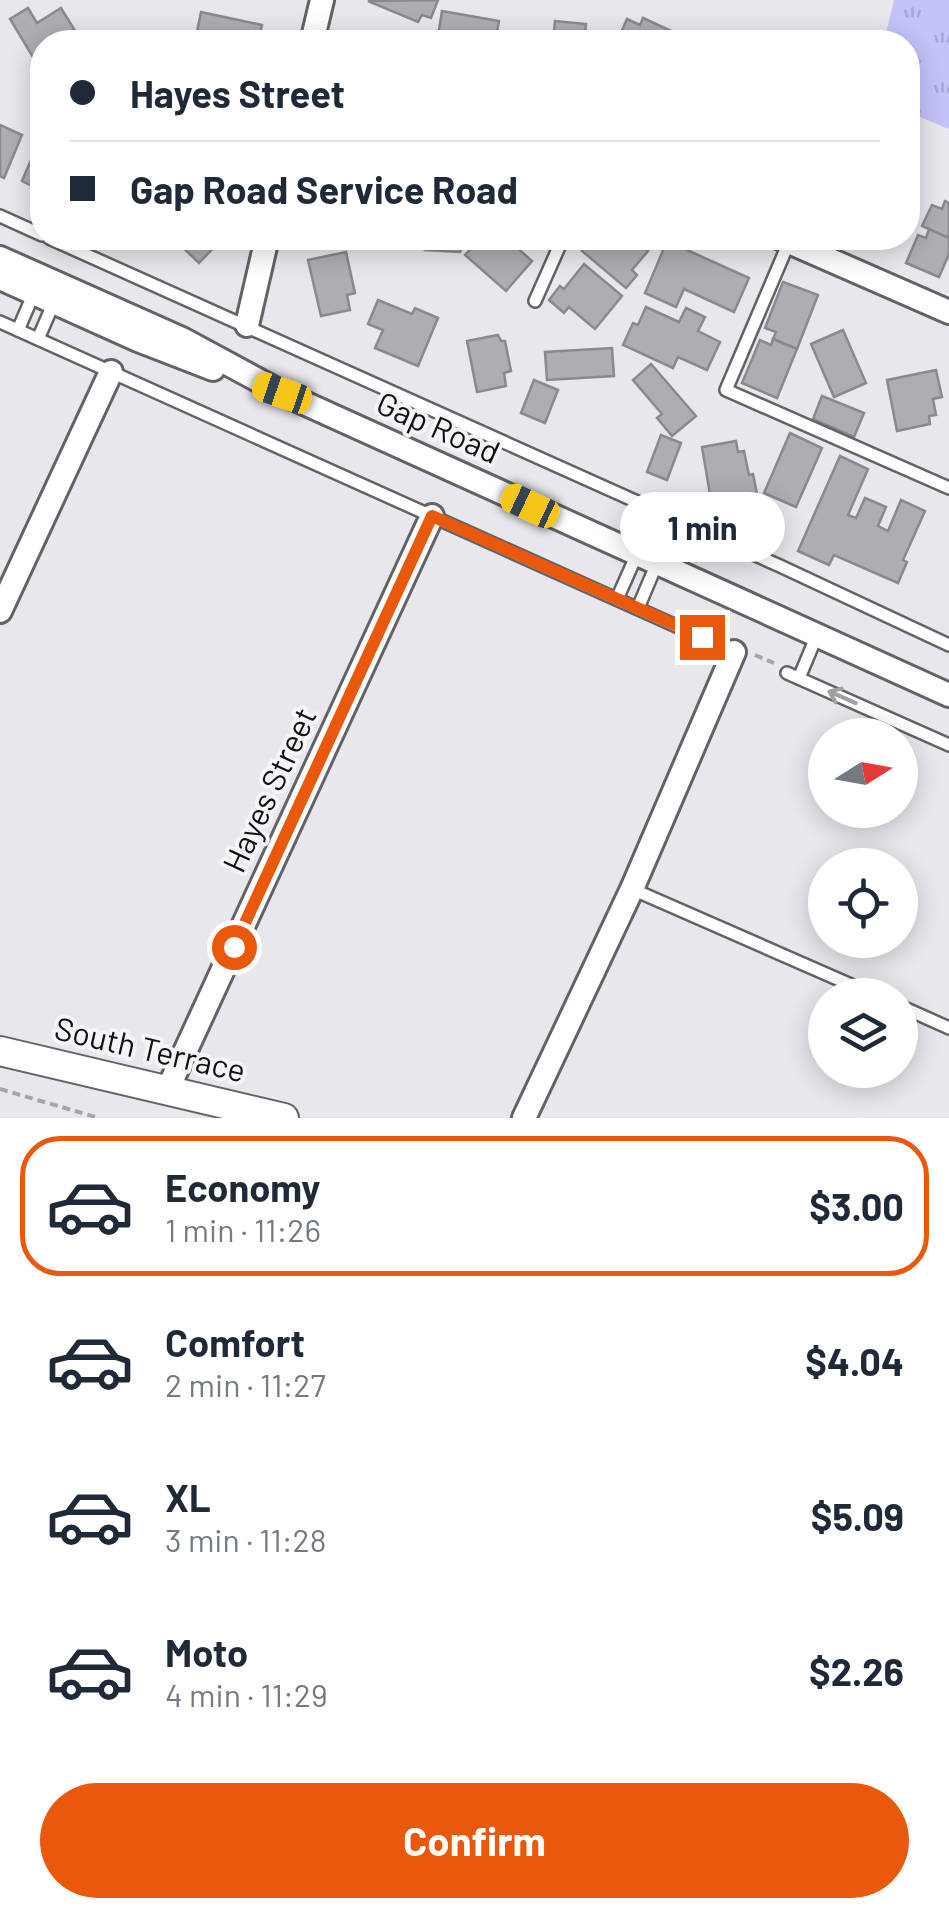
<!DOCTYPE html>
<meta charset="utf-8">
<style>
body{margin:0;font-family:Barlow,sans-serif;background:#f6f6f7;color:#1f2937;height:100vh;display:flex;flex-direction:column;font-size:38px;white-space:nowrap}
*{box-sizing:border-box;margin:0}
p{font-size:32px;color:#747a83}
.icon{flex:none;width:55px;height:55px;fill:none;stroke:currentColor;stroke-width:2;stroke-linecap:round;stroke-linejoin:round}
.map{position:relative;height:1118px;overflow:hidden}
.panel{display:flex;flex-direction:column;background:#fff;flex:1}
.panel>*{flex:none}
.hud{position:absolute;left:30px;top:30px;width:890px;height:220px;border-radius:40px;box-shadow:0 5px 25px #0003;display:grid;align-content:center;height:220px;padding:0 40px;background:#fff}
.needle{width:65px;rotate:79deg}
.controls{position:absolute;left:808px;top:718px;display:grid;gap:20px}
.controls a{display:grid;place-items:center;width:110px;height:110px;border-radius:50%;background:#fff;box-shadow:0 5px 25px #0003;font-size:50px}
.end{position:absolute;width:45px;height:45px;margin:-22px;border:12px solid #ea580c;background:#fff;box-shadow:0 0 0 5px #fff}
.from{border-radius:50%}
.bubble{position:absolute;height:70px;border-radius:35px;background:#fff;box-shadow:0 5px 25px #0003;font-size:32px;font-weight:700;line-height:70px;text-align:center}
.car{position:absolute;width:30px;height:60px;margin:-30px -15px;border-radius:12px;box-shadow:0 0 8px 2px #0007;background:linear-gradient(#f5c518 24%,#345 0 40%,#f5c518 0 76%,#345 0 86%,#f5c518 0)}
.hud b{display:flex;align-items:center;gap:35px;height:95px;font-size:38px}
.hud b+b{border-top:2px solid #e0e1e3}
.hud i{width:25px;height:25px;background:#1f2937}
ul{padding:18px 0 0;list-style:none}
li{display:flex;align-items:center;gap:30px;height:140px;margin:0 20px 15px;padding:0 20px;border:5px solid transparent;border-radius:40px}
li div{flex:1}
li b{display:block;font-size:38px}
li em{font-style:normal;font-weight:700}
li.current{border-color:#ea580c}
li>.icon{width:90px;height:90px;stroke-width:1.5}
.action{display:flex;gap:20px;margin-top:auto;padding:20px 40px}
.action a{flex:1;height:115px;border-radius:60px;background:#ea580c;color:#fff;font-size:40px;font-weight:700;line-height:115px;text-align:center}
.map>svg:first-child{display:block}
</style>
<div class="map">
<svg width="949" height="1118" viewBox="0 0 949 1118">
<defs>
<pattern id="park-tufts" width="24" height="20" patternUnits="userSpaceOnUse" patternTransform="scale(2.5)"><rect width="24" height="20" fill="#c4c3f9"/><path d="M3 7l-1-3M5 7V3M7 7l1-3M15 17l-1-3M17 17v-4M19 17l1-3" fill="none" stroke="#a7a6d4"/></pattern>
</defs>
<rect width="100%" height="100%" fill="#e7e7ec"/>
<polygon fill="url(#park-tufts)" points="894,0 949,0 949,129 908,112 908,42 884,42"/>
<g fill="#adadb2" stroke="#89898e" stroke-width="2.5">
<polygon points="438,0 431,18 422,15 418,22 368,1"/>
<polygon points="28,8 37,23 61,8 82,42 42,42 42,72 10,19"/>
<polygon points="442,11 499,21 495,42 437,42"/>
<polygon points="201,12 262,25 258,42 195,42"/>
<polygon points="643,18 695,42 617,42 627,19 640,25"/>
<polygon points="555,21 586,24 584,42 553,42"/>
<polygon points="0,125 22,135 4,178 0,176"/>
<polygon points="42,148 42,191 22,181 30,162 35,164"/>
<polygon points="945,201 949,203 949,238 922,226 932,205 942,209"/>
<polygon points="929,229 949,238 949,254 939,277 906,263 918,235 926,238"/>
<polygon points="180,238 223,238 199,263 176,241"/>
<polygon points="426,238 466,238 460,252 425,250"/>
<polygon points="481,238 506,238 532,261 506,291 465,255"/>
<polygon points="587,238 632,238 648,251 632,270 637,275 626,288 582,251 591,241"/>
<polygon points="667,241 749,278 734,312 684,289 676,307 645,293"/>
<polygon points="346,252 355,293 347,295 350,310 321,316 308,260"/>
<polygon points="584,264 622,296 595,329 569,307 564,313 549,300 560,286 564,289"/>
<polygon points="783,282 818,295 797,349 773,339 776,332 765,328"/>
<polygon points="378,300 412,314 415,308 438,318 418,366 375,348 383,330 368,324"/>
<polygon points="646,307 679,322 686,308 705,317 698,331 720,342 707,370 678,357 673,368 623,345 633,323 638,325"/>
<polygon points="843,330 866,383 834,397 811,344"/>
<polygon points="498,335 501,341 505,341 511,371 504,373 506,386 477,392 467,341"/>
<polygon points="773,339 797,349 777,398 742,383 760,340 771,345"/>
<polygon points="612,348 614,376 547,380 545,352"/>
<polygon points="651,364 696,416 672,436 657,418 662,414 633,380"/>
<polygon points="936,370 942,397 933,399 936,415 929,416 930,424 897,431 887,380"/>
<polygon points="534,380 558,390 545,423 521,413"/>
<polygon points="822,396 864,413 854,437 813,419"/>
<polygon points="790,433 822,448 796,507 764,493"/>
<polygon points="661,435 681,443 667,480 647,472"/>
<polygon points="736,441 738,452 744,451 749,475 753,474 758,499 712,506 702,447"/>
<polygon points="840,456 868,469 848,515 856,518 865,498 886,507 878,526 888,531 901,500 925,511 903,560 907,562 898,583 834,555 829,565 798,551"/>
</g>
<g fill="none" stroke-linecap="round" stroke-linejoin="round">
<g stroke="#636367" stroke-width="16">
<g id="service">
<polyline points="0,216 42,235"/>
<polyline points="49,238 780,566 949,645"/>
<polyline points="789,242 726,390 949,488"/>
<polyline points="535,301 563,238"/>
<polyline points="0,322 734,652"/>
<polyline points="18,330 34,293"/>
<polyline points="38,339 54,302"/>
<polyline points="617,599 637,554"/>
<polyline points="638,608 657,563"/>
<polyline points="787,673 949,745"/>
<polyline points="799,678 817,635"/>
<polyline points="632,889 874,995"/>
<polyline points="900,1006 949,1028"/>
</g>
</g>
<g stroke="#636367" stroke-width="28">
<g id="minor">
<polyline points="312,42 322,0"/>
<polyline points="780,238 949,312"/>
<polyline points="0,258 182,339 282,393 949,695"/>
<polyline points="0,278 138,340 213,369"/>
<polyline points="247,325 267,238"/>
<polyline points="0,611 111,372"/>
<polyline points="167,1091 432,516"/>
<polyline points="524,1118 632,889 734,652"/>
</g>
</g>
<g stroke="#636367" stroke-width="32">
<polyline id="tertiary" points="0,1051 284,1118"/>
</g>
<g stroke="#a6a6aa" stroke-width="4" stroke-dasharray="8 5" stroke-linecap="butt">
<polyline points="755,655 774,663"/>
<polyline points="0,1089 99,1118"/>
</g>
<use href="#service" stroke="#fff" stroke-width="11"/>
<use href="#minor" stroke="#fff" stroke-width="22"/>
<use href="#tertiary" stroke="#fff" stroke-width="28"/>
</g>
<defs><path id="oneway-shaft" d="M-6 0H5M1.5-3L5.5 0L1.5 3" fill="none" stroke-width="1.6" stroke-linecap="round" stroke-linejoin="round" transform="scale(2.5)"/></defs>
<use stroke="#a0a0a0" href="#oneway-shaft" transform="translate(842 697) rotate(-156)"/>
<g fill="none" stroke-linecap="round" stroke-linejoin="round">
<polyline stroke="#ea580c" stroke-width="12" points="234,947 432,516 702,637"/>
</g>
<g text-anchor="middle" stroke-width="8" stroke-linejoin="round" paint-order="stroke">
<g font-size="32" fill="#111112" stroke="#f4f4f9">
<text transform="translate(438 428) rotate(24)" y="11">Gap Road</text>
<text transform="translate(270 790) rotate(-65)" y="11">Hayes Street</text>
<text transform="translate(150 1050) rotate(13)" y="11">South Terrace</text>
</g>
</g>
</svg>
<div class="controls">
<a><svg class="needle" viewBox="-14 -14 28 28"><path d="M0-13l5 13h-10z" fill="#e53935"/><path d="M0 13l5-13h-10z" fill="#747a83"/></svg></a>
<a><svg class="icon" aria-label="locate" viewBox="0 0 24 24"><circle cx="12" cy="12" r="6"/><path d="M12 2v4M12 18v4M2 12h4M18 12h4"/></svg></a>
<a><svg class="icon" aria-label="layers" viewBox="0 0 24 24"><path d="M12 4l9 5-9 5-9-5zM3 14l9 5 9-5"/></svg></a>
</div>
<i class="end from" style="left:234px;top:947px"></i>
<i class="end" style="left:702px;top:637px"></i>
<div class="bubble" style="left:620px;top:492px;width:165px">1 min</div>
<i class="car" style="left:282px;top:393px;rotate:289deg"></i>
<i class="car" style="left:530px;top:506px;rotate:295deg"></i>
<div class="hud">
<b><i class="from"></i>Hayes Street</b>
<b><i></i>Gap Road Service Road</b>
</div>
</div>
<section class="panel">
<ul>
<li class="current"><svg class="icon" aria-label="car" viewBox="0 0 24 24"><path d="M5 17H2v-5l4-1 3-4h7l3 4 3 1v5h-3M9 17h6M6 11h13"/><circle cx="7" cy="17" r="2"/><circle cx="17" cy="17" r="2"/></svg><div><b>Economy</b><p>1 min · 11:26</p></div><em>$3.00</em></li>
<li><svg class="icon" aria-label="car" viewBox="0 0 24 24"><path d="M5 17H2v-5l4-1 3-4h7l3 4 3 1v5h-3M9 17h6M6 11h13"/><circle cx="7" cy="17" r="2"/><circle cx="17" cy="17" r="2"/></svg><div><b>Comfort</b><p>2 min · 11:27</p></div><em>$4.04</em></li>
<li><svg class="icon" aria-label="car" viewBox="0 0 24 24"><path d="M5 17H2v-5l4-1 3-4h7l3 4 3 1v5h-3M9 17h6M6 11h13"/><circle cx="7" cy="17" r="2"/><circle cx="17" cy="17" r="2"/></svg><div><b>XL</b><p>3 min · 11:28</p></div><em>$5.09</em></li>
<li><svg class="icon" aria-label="car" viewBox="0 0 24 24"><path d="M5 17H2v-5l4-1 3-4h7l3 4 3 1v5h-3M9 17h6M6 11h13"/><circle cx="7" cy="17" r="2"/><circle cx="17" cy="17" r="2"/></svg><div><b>Moto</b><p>4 min · 11:29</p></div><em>$2.26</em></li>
</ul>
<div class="action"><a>Confirm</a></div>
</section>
